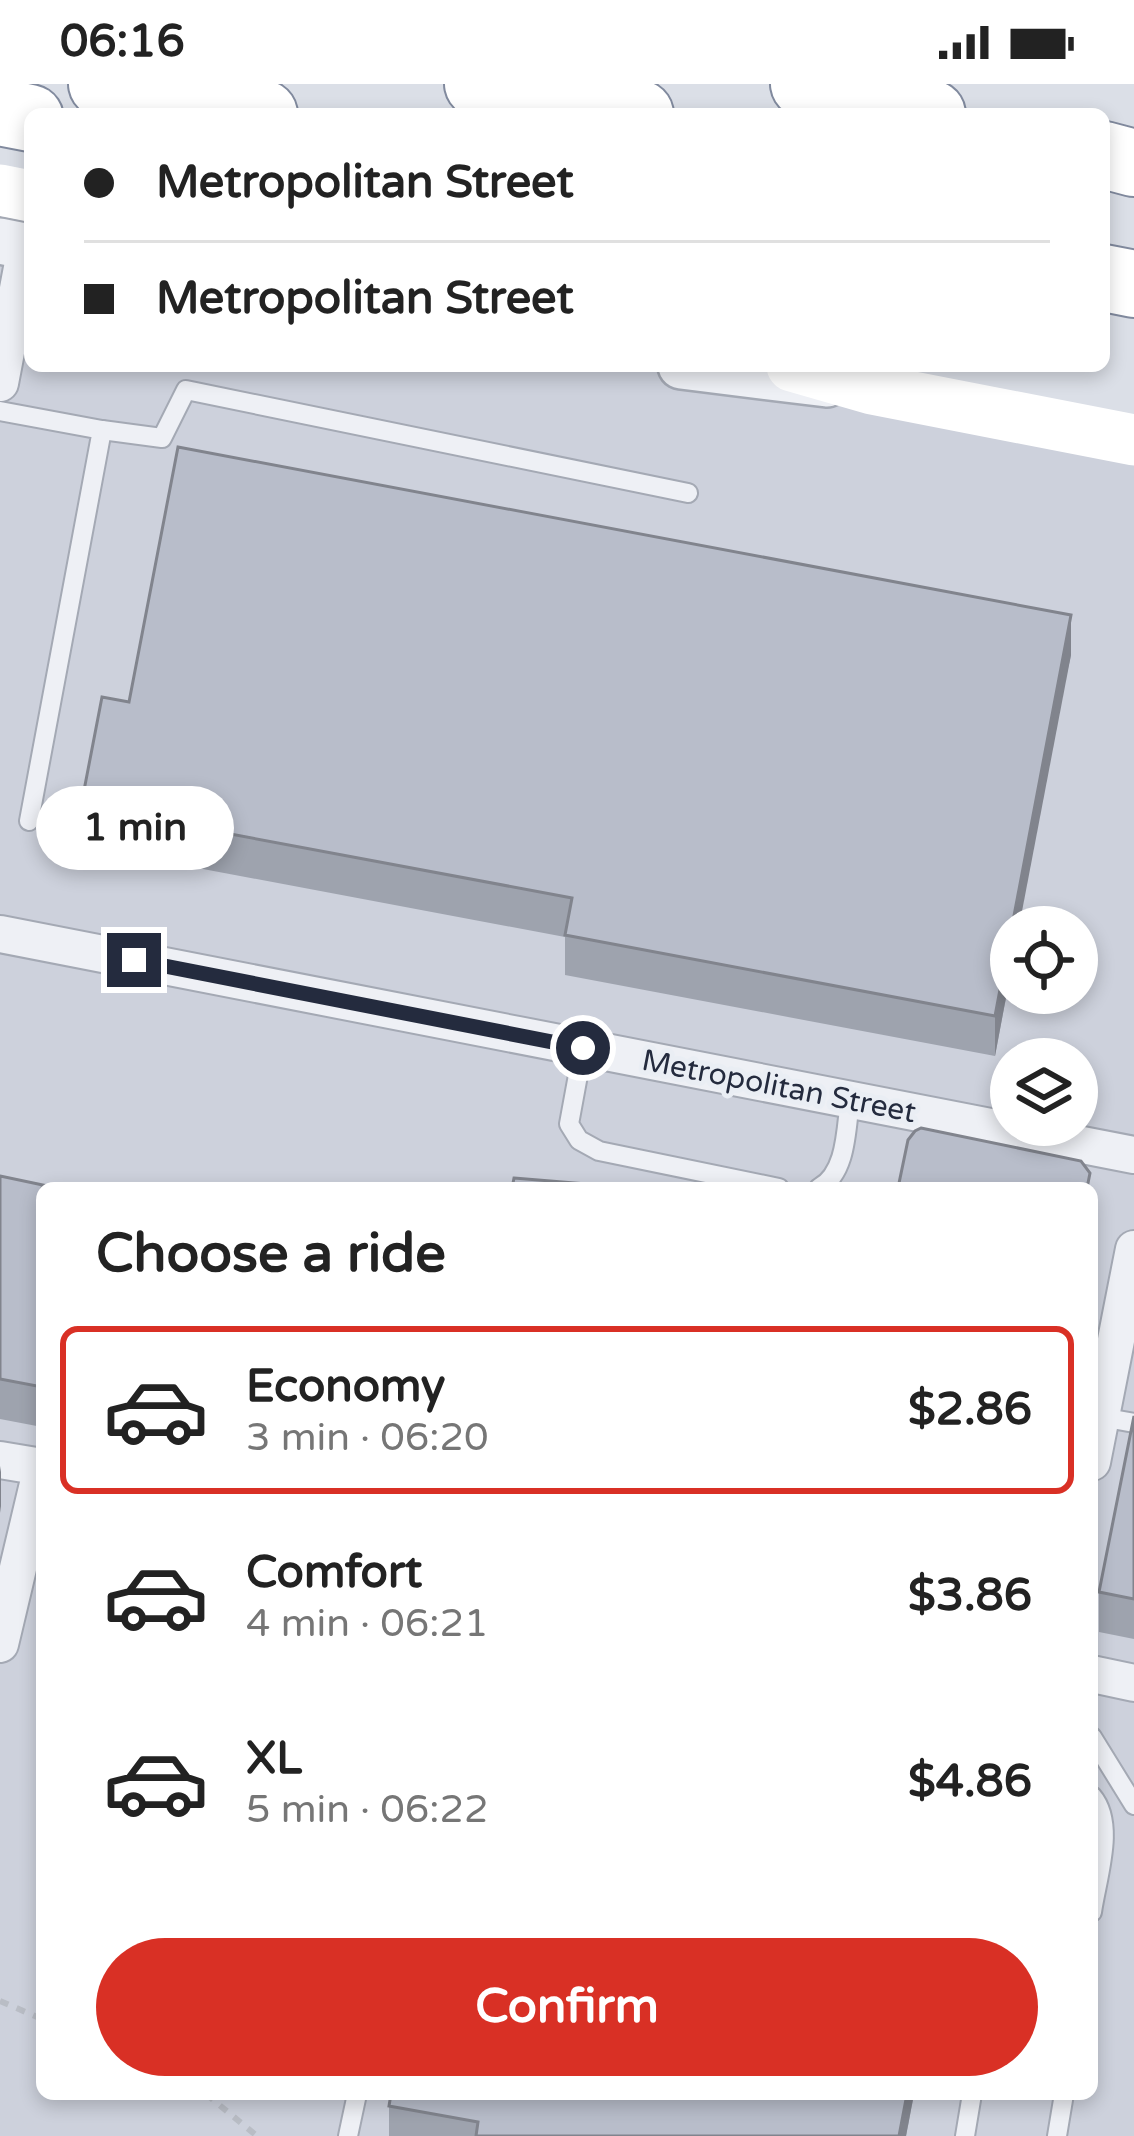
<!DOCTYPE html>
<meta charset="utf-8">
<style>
body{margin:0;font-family:"Varela Round",sans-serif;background:#f6f6f6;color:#222;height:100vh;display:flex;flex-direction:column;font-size:45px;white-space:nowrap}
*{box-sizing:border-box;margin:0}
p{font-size:39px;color:#767676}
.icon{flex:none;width:66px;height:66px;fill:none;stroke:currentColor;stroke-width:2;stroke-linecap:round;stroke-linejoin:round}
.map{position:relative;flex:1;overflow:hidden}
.panel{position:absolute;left:36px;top:1098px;width:1062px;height:918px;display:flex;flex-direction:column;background:#fff;border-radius:18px;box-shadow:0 6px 18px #0003}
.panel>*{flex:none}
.top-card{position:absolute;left:24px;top:24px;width:1086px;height:264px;border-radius:18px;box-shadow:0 6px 18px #0003;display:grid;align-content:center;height:264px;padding:0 60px;background:#fff}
.controls{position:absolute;left:990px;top:822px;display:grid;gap:24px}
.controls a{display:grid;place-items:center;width:108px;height:108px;border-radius:50%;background:#fff;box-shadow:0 6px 18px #0003;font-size:60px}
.end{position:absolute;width:54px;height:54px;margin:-27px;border:15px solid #242b3e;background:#fff;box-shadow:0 0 0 6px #fff}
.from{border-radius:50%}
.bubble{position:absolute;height:84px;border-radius:42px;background:#fff;box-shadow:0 6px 18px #0003;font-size:39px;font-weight:700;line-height:84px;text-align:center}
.top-card b{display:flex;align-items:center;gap:42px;height:114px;font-size:45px}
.top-card b+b{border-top:3px solid #e0e0e0}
.top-card i{width:30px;height:30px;background:#222}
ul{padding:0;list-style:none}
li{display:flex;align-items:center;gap:36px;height:168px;margin:0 24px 18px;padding:0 36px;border:6px solid transparent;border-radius:18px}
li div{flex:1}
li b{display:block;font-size:45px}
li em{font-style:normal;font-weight:700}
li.selected{border-color:#d93025}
li>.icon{width:108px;height:108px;stroke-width:1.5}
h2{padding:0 60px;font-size:54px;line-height:144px}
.cta{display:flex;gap:24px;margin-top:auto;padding:24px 60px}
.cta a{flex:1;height:138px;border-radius:72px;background:#d93025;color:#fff;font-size:48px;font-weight:700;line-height:138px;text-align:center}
.status{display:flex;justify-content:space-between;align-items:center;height:84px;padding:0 60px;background:#fff;direction:ltr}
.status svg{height:33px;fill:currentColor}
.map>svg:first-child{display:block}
</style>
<div class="status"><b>06:16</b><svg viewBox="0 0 49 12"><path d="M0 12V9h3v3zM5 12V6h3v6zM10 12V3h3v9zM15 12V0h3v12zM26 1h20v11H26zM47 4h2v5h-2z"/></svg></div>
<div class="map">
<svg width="1134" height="2052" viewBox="0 0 1134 2052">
<rect width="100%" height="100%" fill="#dbdfe7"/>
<path fill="#cdd1dc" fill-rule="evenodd" d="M0 157 30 163V282H681L1134 356V2052H0ZM1011 843H1077V909H1011ZM1011 975H1077V1041H1011ZM42 1104H1092V2010H42Z"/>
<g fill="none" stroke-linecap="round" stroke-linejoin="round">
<g stroke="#a4a9b4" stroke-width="22">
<g id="service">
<polyline points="0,327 102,346 29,737"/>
<polyline points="102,346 162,354 186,306 688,409"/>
<polyline points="583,964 569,1040 579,1056 599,1067 779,1104"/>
<path d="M819 1104C847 1089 846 1044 850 1016"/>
<polyline points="1101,1333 1134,1339"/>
<polyline points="1092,1653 1134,1721"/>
<path d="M1092 1712C1116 1740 1097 1793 1092 1828"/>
<polyline points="348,2052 357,2010"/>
<polyline points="965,2052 972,2010"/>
<polyline points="1057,2052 1064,2010"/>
</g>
</g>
<g stroke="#a4a9b4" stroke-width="40">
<g id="minor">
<polyline points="0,299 26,163"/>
<polyline points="0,850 1134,1071"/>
<polyline points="0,1376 42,1383"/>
<polyline points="1092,1378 1134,1165"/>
<polyline points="0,1560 42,1383"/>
<polyline points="1092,1590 1134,1599"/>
</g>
</g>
<g stroke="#a4a9b4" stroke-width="50">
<g id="tertiary">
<polyline points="0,157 30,163"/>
<polyline points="681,282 827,300"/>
</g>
</g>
<g stroke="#818a9e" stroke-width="70">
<g id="motorway">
<polyline points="102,0 264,30"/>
<polyline points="478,0 640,30"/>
<polyline points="804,0 932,30"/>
<polyline points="0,28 30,34"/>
<polyline points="1104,71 1134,79"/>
<polyline points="1104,194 1134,200"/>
</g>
</g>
<g stroke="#b9bdc5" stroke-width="6" stroke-dasharray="9 9" stroke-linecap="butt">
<polyline points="0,1917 42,1935"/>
<polyline points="206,2010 257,2052"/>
</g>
<use href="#service" stroke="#eef0f5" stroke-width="18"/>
<use href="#minor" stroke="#eef0f5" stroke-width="36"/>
<use href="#tertiary" stroke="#eef0f5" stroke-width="45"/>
<g stroke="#fff" stroke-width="51">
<polyline points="0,106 30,112"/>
<polyline points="792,282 872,305 1134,356"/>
</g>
<use href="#motorway" stroke="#fff" stroke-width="66"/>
</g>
<g fill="#9ea3ae">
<polygon points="1071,571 1011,843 1011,887 995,972 565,891 565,853 81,762 81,722 129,618"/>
<polygon points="0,1092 42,1104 42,1343 0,1335"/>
<polygon points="1134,1332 1134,1555 1099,1548 1099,1508"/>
<polygon points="391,2010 914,2010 906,2052 389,2052 389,2022"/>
</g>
<g fill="#81848d">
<polygon points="1071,531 1071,571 1019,843 1012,843"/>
<polygon points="1011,846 1011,887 995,972 995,932"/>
<polygon points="1,1382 1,1422 0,1429 0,1388"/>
<polygon points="907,2010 914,2010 906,2052 899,2052"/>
</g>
<g fill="#b8bdca" stroke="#81848d" stroke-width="3">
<polygon points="178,363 1071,531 995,932 565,851 572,814 81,722 102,613 129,618"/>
<polygon points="921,1044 1081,1077 1090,1089 1087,1104 898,1104 908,1056 915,1047"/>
<polygon points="0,1092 57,1104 42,1104 42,1303 0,1295"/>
<polygon points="514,1094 635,1104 512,1104"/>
<polygon points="1134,1332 1134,1515 1099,1508"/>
<polygon points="391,2010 907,2010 899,2052 476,2052 478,2038 389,2022"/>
</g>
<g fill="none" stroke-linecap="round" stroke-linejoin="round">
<polyline stroke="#242b3e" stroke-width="15" points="134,876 583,964"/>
</g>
<g text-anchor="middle" stroke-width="10" stroke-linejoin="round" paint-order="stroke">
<g font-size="30" fill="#242b3e" stroke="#eaeef4">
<text transform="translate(779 1002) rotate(11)" y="10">Metropolitan Street</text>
</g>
</g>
</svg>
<div class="controls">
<a><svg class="icon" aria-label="locate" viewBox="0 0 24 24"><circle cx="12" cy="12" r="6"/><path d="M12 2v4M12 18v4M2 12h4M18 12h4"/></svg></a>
<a><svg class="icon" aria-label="layers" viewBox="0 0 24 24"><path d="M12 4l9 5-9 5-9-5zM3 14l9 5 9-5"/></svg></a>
</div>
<i class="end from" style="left:583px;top:964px"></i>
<i class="end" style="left:134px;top:876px"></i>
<div class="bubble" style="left:36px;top:702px;width:198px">1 min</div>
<div class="top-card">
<b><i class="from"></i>Metropolitan Street</b>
<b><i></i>Metropolitan Street</b>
</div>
<section class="panel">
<h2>Choose a ride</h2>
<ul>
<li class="selected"><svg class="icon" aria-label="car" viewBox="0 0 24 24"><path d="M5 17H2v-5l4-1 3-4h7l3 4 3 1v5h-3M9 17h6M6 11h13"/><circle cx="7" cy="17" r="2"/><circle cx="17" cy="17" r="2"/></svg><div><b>Economy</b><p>3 min · 06:20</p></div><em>$2.86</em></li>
<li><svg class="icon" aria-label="car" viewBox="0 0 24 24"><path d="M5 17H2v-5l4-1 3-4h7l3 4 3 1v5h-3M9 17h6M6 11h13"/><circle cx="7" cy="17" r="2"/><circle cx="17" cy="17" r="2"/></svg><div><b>Comfort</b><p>4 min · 06:21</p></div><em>$3.86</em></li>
<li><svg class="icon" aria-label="car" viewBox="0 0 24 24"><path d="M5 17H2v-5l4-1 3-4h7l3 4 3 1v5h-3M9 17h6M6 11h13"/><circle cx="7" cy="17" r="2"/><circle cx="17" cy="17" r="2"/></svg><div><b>XL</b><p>5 min · 06:22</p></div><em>$4.86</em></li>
</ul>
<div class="cta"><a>Confirm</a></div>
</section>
</div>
